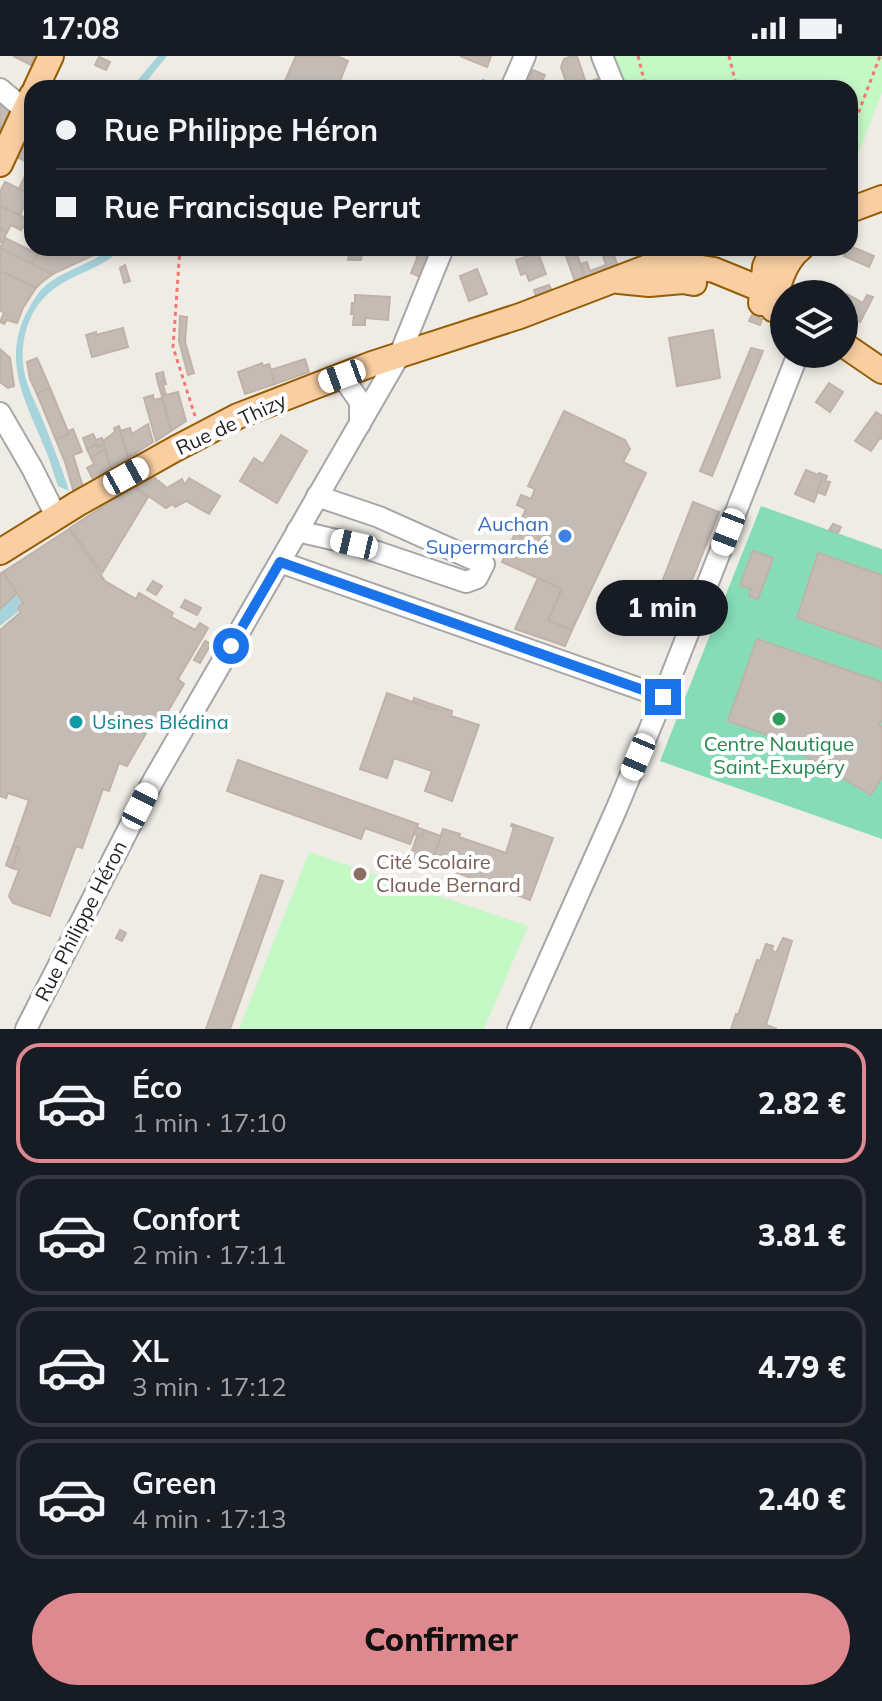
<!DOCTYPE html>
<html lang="fr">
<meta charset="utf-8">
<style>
body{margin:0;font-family:Mulish,sans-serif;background:#20242c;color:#f1f3f6;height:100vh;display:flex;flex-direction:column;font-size:30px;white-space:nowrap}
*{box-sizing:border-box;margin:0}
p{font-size:26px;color:#9ea1a6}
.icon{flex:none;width:44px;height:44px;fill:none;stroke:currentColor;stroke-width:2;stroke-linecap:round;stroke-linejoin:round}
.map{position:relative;height:973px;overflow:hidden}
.details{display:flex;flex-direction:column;background:#171b24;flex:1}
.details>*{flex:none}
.guide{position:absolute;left:24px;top:24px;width:834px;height:176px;border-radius:24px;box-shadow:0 4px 12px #0003;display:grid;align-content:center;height:176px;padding:0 32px;background:#171b24}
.tools{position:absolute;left:770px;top:224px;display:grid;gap:16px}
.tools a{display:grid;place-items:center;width:88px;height:88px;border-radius:50%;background:#171b24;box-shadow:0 4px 12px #0003;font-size:40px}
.end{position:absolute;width:36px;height:36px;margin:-18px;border:10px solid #1a73e8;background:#fff;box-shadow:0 0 0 4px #fff}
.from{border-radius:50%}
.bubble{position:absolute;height:56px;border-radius:28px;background:#171b24;box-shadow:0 4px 12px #0003;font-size:26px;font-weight:800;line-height:56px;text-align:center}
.car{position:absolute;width:24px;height:48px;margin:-24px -12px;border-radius:10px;box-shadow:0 0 6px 2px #0007;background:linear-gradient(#fff 24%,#345 0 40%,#fff 0 76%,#345 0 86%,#fff 0)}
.guide b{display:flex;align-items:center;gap:28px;height:76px;font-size:30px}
.guide b+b{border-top:2px solid #363941}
.guide i{width:20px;height:20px;background:#f1f3f6}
ul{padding:14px 0 0;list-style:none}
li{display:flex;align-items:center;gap:24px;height:120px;margin:0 16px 12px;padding:0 16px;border:4px solid #363941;border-radius:24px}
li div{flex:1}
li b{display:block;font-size:30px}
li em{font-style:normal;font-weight:800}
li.current{border-color:#de898f}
li>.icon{width:72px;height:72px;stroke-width:1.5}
.cta{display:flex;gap:16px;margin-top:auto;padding:16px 32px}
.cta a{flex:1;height:92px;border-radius:48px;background:#de898f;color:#111;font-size:32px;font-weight:800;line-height:92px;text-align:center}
.status{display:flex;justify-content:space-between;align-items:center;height:56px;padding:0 40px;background:#171b24;direction:ltr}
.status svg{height:22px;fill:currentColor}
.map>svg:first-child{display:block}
</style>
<div class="status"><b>17:08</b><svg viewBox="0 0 49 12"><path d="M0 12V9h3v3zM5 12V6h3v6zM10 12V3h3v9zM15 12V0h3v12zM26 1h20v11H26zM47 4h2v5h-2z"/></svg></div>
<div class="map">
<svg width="882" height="973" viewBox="0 0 882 973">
<rect width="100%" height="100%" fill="#efece6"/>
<g fill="#c4f8c5">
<polygon points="615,0 882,0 882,37 850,119 850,32 626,32"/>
<polygon points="309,796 528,870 484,973 239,973"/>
</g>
<polygon fill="#86dcb6" points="761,450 882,493 882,783 660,705"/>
<g fill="#a7d3db">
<polygon points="158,0 167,0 141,32 131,32"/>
<path d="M110 192H122C102 214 72 217 50 236 28 254 19 287 24 314 26 330 35 345 41 360 51 385 61 409 69 435L58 430C54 419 51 407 46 395 27 347 0 306 28 254 33 245 38 236 46 229 66 213 91 209 110 192Z"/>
<polygon points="16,538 22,547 18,552 19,555 0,570 0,554"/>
</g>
<g fill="#c4bbb5" stroke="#c1b2a8" stroke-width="2">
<polygon points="13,0 35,0 31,9"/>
<polygon points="296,0 337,0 348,5 337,32 297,32 284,27"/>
<polygon points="460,0 491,0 487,11"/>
<polygon points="572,0 577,0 586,27 568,32 561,11 564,3"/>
<polygon points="99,1 110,6 106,14 95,9"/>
<polygon points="533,14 545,19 539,32 525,32"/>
<polygon points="603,21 607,32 580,32 579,29"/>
<polygon points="483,24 492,28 490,32 479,32"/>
<polygon points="0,41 12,50 0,74"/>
<polygon points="23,87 32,91 32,126 24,122 31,108 17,101"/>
<polygon points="24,122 32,126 30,138 19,133"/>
<polygon points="5,126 32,139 32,154 24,150 20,159 0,150 0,136"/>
<polygon points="0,150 32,165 32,176 22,171 21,174 11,169 7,176 2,173 0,177"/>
<polygon points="2,173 7,176 2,187 0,186 0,177"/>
<polygon points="5,182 38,198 32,208 0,192"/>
<polygon points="850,190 874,200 869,211 844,200"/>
<polygon points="0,192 32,208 53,218 42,226 36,232 0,215"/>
<polygon points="41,192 87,192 98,197 53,218 32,208"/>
<polygon points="350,192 407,192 407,198 362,198 361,204 348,204"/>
<polygon points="415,192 432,192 420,221 411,217 417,202"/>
<polygon points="563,192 575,192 586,224 576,228"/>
<polygon points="538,197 546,218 529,225 526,217 521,219 516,204"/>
<polygon points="613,197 619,213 586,224 581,208 587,206 590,215 606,209 603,200"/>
<polygon points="125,209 130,225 124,227 120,212"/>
<polygon points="477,213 487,238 469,245 460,220"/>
<polygon points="0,215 36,232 23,252 17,267 7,264 4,268 0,266 4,257 0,254"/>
<polygon points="549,229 552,235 536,241 534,234"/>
<polygon points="847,238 863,247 867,239 873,241 860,266 844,257 844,243"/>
<polygon points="355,239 390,241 388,264 365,262 365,269 353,269 354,258 351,258 352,247 355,247"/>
<polygon points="752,259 762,263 760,269 749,265"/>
<polygon points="180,260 187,261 185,286 194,317 188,319 179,285"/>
<polygon points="123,272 128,291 92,301 86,279 96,276 96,279"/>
<polygon points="713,274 720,322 677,330 669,282"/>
<polygon points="751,292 763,295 712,420 700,415"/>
<polygon points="1,294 10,302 14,330 8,332 0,326"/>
<polygon points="37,302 50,332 37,338 30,323 27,306"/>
<polygon points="305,303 309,316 275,328 271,314"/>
<polygon points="262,307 263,310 269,308 275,328 245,338 238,316"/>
<polygon points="163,316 165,325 158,327 156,318"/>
<polygon points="165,325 166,328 163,329 166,339 162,340 158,327"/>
<polygon points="829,327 843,336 830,356 816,346"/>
<polygon points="50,332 69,378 56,384 37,338"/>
<polygon points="178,336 186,365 171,375 162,340"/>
<polygon points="153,339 154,344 162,342 171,375 156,385 144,342"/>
<polygon points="564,355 625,384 630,393 623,406 646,417 572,574 548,564 562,533 502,506 526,453 517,449 521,439 531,443 535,433 528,430"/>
<polygon points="876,356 882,360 882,383 880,382 871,395 855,385"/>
<polygon points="148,368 153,386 128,402 120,375 130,372 132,378"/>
<polygon points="119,370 128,402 111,413 103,385 115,376 114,372"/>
<polygon points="73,373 82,396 73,399 83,431 74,437 65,406 56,384 69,378 68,375"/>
<polygon points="93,378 96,384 102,382 104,388 98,391 97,388 87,393 83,382"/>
<polygon points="281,379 307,395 277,447 240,425 254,402 263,408"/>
<polygon points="97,388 98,391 104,388 105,393 91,402 87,393"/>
<polygon points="105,393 111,413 94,425 87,412 94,408 91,402"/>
<polygon points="806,414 823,421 814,446 795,438"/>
<polygon points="819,417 827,420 825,425 830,426 825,439 817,436 823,421 818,419"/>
<polygon points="151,419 167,432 182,423 185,429 189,422 220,440 209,458 186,445 175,451 173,448 166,452 134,430"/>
<polygon points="133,431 148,441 102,517 70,472"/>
<polygon points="693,446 719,456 677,562 652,552"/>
<polygon points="833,468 841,471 838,477 829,474"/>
<polygon points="69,473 105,525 136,543 139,537 173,557 171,561 195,574 200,567 208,572 178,623 184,628 161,667 153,665 127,710 119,707 109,735 103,733 82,792 76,790 50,860 13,847 9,840 19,814 12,812 19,792 13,790 29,744 8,737 6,742 0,740 0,574 21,556 18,552 23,547 3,516"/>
<polygon points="753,495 773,502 758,543 749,540 751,533 740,529"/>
<polygon points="818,497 882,519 882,592 797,562"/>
<polygon points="3,516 17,537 0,553 0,518"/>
<polygon points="538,522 562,533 548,564 572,574 565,590 515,573"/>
<polygon points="153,525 162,530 156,539 147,534"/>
<polygon points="185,544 201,552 197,559 181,551"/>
<polygon points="757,583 882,626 882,664 879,669 882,671 882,721 871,739 773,681 728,665"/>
<polygon points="205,585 211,588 200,607 194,604"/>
<polygon points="387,637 435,654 437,650 452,655 451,660 479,669 452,745 425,735 432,715 394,702 387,722 360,713"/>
<polygon points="414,642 437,650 435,654 413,646"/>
<polygon points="238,704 418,768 410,788 365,772 361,783 227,735"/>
<polygon points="512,768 553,782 530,844 431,807 443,773 460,778 459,781 506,797 514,771 511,770"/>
<polygon points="416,771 424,774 422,781 414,778"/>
<polygon points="424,774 441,780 430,811 409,804 417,780 422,781"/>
<polygon points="13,790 19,792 12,812 6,809"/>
<polygon points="261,819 283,825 230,973 206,973"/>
<polygon points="120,874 126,877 122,885 116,882"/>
<polygon points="783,882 792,885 766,969 777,973 731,973 736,958 738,959 757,904 760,905 766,888 773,890 772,894 776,897"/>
</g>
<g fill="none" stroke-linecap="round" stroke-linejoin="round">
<g stroke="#a6a6a6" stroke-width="24">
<g id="minor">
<polyline points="602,0 615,32"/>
<polyline points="511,32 525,0"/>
<polyline points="0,33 25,54"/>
<polyline points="342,320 360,346 360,368"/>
<polyline points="0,357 32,412 56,460"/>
<polyline points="297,475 354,488 466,526 477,522 484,508 379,461 317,440"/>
<polyline points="280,506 663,641"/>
<polyline points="26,973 153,725 400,298 443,192"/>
<polyline points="518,973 616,754 663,641 798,298"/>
</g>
</g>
<g stroke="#955d05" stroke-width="28">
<g id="major">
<polyline points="36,32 51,0"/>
<polyline points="0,108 32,39"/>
<polyline points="850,154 882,142"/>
<polyline points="619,225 649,228 683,225 694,227"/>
<polyline points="761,247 765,211 767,206 781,192"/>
<path d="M773 253C777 232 783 206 801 192"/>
<polyline points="844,289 882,315"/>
<polyline points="0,496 77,448 175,393 238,360 372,308 520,260 648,211 683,209 714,214 763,234 784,245"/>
</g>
</g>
<g stroke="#f57771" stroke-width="3" stroke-dasharray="4 4" stroke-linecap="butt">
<polyline points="638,0 646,32"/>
<polyline points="729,0 737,32"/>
<polyline points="850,79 880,0"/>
<polyline points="180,192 173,291 195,360"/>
</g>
<use href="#minor" stroke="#fff" stroke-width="20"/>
<use href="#major" stroke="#f9cea1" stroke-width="24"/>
</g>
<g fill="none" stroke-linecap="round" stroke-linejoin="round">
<polyline stroke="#1a73e8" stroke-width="10" points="231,590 280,506 663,641"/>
</g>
<circle fill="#3f7fe0" stroke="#fff" stroke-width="3" cx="565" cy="480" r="8"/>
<circle fill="#2e9e5b" stroke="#fff" stroke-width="3" cx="779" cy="663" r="8"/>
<circle fill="#0f9aa8" stroke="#fff" stroke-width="3" cx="76" cy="666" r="8"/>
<circle fill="#8d6e63" stroke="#fff" stroke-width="3" cx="360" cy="818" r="8"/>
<g text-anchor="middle" stroke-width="8" stroke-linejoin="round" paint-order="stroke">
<g font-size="20" fill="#1f1f1f" stroke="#fff">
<text transform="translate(231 368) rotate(-25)" y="7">Rue de Thizy</text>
<text transform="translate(81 865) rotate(-63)" y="7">Rue Philippe Héron</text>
</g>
<g font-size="20" fill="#366cbe" stroke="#fff" text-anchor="end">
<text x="549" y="475">Auchan<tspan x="549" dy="23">Supermarché</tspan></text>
</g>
<g font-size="20" fill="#0d838f" stroke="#fff" text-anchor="start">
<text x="92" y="673">Usines Blédina</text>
</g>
<g font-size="20" fill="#27864d" stroke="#fff">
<text x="779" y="695">Centre Nautique<tspan x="779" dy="23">Saint-Exupéry</tspan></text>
</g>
<g font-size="20" fill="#785e54" stroke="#fff" text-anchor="start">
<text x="376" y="813">Cité Scolaire<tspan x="376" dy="23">Claude Bernard</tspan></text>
</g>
</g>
</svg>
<div class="tools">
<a><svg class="icon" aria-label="layers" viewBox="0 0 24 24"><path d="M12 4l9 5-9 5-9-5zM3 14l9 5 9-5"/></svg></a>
</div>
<i class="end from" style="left:231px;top:590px"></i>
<i class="end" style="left:663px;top:641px"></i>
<div class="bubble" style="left:596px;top:524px;width:132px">1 min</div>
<i class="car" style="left:342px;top:320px;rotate:250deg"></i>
<i class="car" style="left:126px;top:420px;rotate:61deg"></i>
<i class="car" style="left:728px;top:476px;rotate:201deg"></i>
<i class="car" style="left:354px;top:488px;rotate:283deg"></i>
<i class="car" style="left:638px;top:701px;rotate:203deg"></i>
<i class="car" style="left:140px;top:750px;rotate:27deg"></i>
<div class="guide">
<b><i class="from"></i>Rue Philippe Héron</b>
<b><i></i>Rue Francisque Perrut</b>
</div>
</div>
<section class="details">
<ul>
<li class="current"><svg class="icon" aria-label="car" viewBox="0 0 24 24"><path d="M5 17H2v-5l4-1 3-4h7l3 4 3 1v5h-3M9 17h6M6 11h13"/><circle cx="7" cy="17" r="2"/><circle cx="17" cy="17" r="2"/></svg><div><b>Éco</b><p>1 min · 17:10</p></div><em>2.82 €</em></li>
<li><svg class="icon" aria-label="car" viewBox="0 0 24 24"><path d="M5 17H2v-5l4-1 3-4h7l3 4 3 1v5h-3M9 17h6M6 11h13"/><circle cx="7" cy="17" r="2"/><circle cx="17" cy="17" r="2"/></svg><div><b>Confort</b><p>2 min · 17:11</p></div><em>3.81 €</em></li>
<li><svg class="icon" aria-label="car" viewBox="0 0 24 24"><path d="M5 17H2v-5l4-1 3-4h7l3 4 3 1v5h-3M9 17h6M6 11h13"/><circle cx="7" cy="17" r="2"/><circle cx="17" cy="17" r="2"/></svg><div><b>XL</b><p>3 min · 17:12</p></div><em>4.79 €</em></li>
<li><svg class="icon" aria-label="car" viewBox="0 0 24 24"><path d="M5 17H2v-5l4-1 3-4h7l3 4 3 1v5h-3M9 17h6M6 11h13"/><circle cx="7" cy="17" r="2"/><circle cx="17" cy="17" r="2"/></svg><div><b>Green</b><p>4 min · 17:13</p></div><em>2.40 €</em></li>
</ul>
<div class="cta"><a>Confirmer</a></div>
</section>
